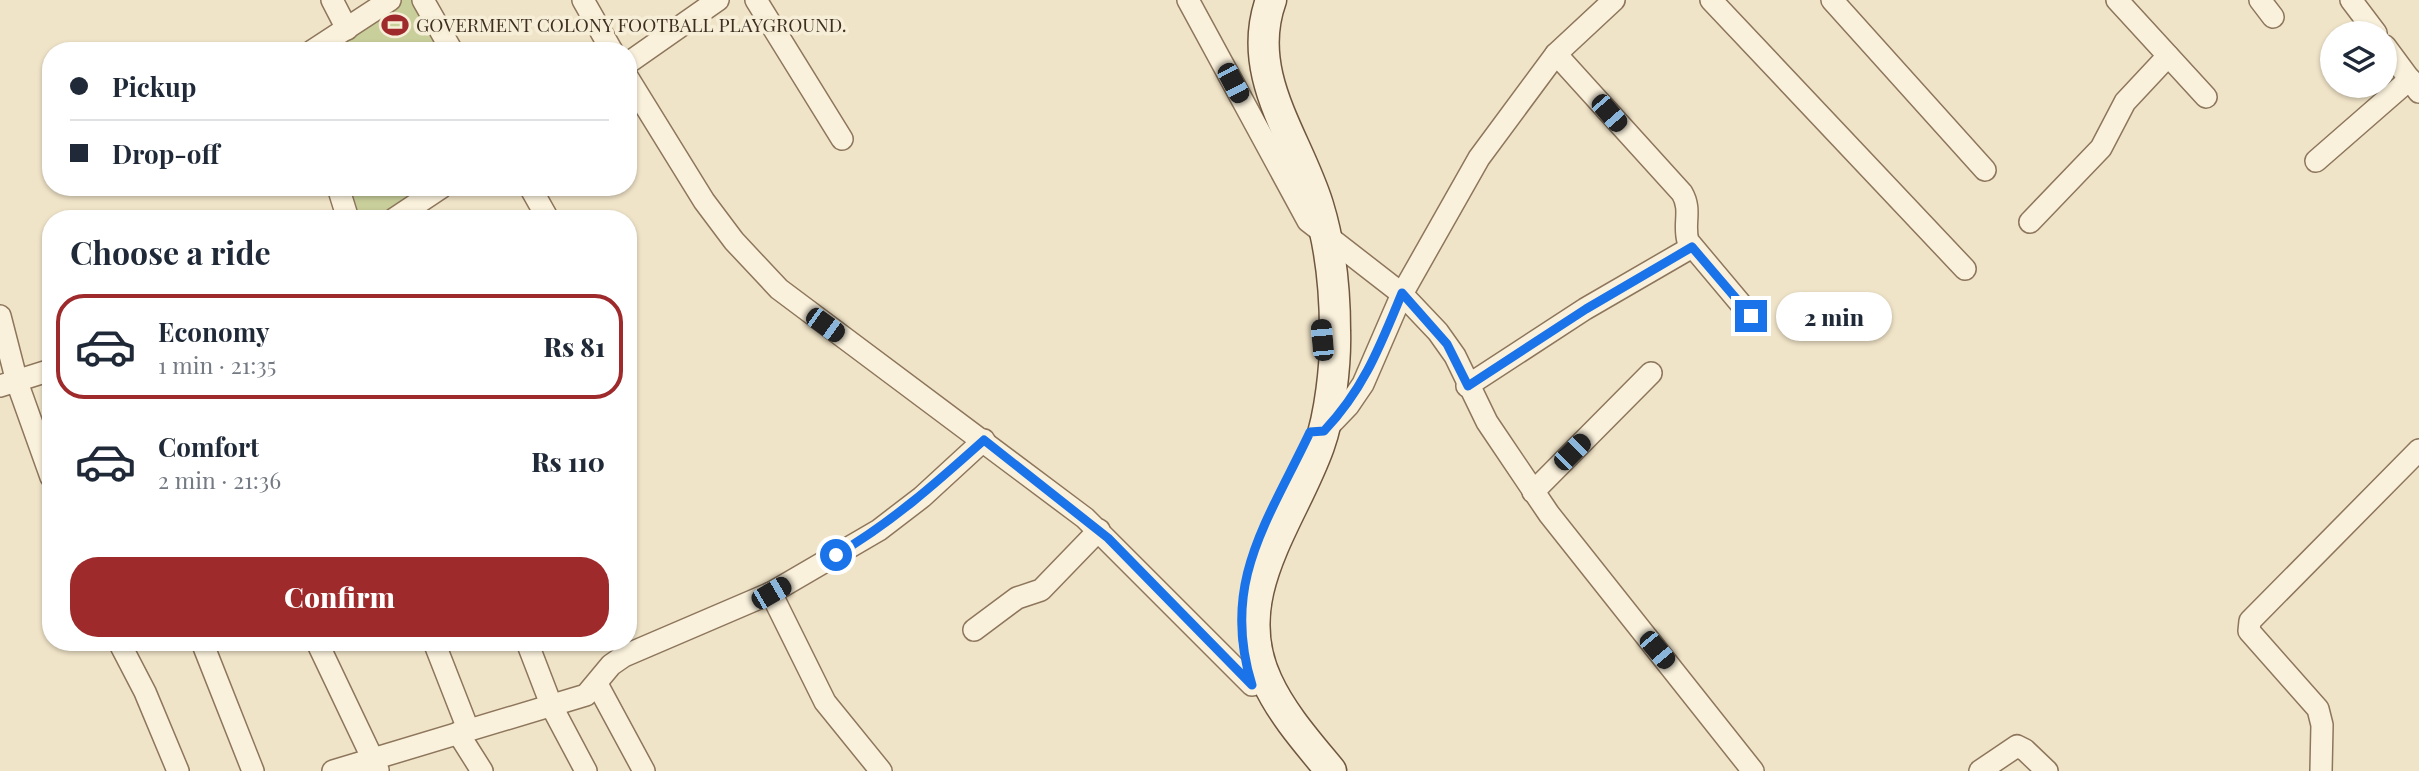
<!DOCTYPE html>
<meta charset="utf-8">
<style>
body{margin:0;font-family:"Playfair Display",serif;background:#f2f2f3;color:#1f2937;height:100vh;display:flex;flex-direction:column;font-size:26px;white-space:nowrap}
*{box-sizing:border-box;margin:0}
p{font-size:23px;color:#747a83}
.icon{flex:none;width:38px;height:38px;fill:none;stroke:currentColor;stroke-width:2;stroke-linecap:round;stroke-linejoin:round}
.map{position:relative;flex:1;overflow:hidden}
.drawer{position:absolute;left:42px;top:210px;width:595px;height:441px;display:flex;flex-direction:column;background:#fff;border-radius:28px;box-shadow:0 2px 5px #0004}
.drawer>*{flex:none}
.guide{position:absolute;left:42px;top:42px;width:595px;height:154px;border-radius:28px;box-shadow:0 2px 5px #0004;display:grid;align-content:center;height:154px;padding:0 28px;background:#fff}
.controls{position:absolute;left:2320px;top:21px;display:grid;gap:14px}
.controls a{display:grid;place-items:center;width:77px;height:77px;border-radius:50%;background:#fff;box-shadow:0 2px 5px #0004;font-size:35px}
.end{position:absolute;width:32px;height:32px;margin:-16px;border:9px solid #1a73e8;background:#fff;box-shadow:0 0 0 4px #fff}
.from{border-radius:50%}
.bubble{position:absolute;height:49px;border-radius:24px;background:#fff;box-shadow:0 2px 5px #0004;font-size:23px;font-weight:800;line-height:49px;text-align:center}
.car{position:absolute;width:21px;height:42px;margin:-21px -10px;border-radius:9px;box-shadow:0 0 5px 2px #0007;background:linear-gradient(#222 24%,#8ab4d8 0 40%,#222 0 76%,#8ab4d8 0 86%,#222 0)}
.guide b{display:flex;align-items:center;gap:24px;height:66px;font-size:26px}
.guide b+b{border-top:2px solid #e0e1e3}
.guide i{width:18px;height:18px;background:#1f2937}
ul{padding:0;list-style:none}
li{display:flex;align-items:center;gap:21px;height:105px;margin:0 14px 10px;padding:0 14px;border:4px solid transparent;border-radius:28px}
li div{flex:1}
li b{display:block;font-size:26px}
li em{font-style:normal;font-weight:800}
li.current{border-color:#9e2a2b}
li>.icon{width:63px;height:63px;stroke-width:1.5}
h2{padding:0 28px;font-size:32px;line-height:84px}
.action{display:flex;gap:14px;margin-top:auto;padding:14px 28px}
.action a{flex:1;height:80px;border-radius:28px;background:#9e2a2b;color:#fff;font-size:28px;font-weight:800;line-height:80px;text-align:center}
.map>svg:first-child{display:block}
</style>
<div class="map">
<svg width="2419" height="771" viewBox="0 0 2419 771">
<rect width="100%" height="100%" fill="#f0e4c8"/>
<g fill="#c9cf9b">
<polygon points="396,0 418,0 446,51 321,51"/>
<polygon points="343,187 436,187 389,219 352,219"/>
</g>
<g fill="none" stroke-linecap="round" stroke-linejoin="round">
<g stroke="#8d765c" stroke-width="24">
<g id="street">
<polyline points="332,0 347,29"/>
<polyline points="423,0 452,51"/>
<polyline points="583,0 612,51"/>
<polyline points="756,0 842,139"/>
<polyline points="1188,0 1308,221 1402,294 1438,332 1455,356 1487,422 1549,514 1753,771"/>
<polyline points="1711,0 1965,269"/>
<polyline points="1832,0 1985,170"/>
<polyline points="2117,0 2206,97"/>
<polyline points="2260,0 2273,17"/>
<polyline points="2351,0 2376,33"/>
<polyline points="2385,46 2419,92"/>
<polyline points="312,51 390,0"/>
<path d="M1556 54 1682 193C1692 210 1683 224 1688 241L1751 316"/>
<polyline points="628,63 718,0"/>
<polyline points="628,78 704,201 734,241 779,289 1085,518 1252,685"/>
<polyline points="2316,161 2410,79"/>
<polyline points="338,187 348,219"/>
<polyline points="530,187 548,219"/>
<polyline points="394,219 442,187"/>
<polyline points="2030,222 2101,148 2125,102 2168,56"/>
<polyline points="0,316 17,382 51,477"/>
<polyline points="0,386 51,370"/>
<polyline points="1467,386 1585,309 1692,247"/>
<polyline points="1325,430 1348,406 1363,384 1402,294 1479,158 1556,54 1614,0"/>
<polyline points="1533,492 1651,373"/>
<polyline points="771,593 825,702 881,771"/>
<polyline points="974,630 1017,598 1041,590 1099,530"/>
<polyline points="119,642 145,692 178,771"/>
<polyline points="202,642 253,771"/>
<polyline points="317,642 378,770"/>
<polyline points="434,642 468,729"/>
<polyline points="527,642 552,707 586,771"/>
<polyline points="597,684 644,771"/>
<polyline points="458,733 482,771"/>
<polyline points="333,771 586,695 611,665 624,656 771,593 879,530 922,497 984,440"/>
<polyline points="1980,771 2017,746 2025,750 2047,771"/>
<polyline points="2321,771 2322,725 2318,709 2249,631 2250,621 2419,450"/>
</g>
</g>
<g stroke="#6f573f" stroke-width="33">
<path id="secondary" d="M1271 0C1244 75 1297 137 1318 205 1330 244 1335 291 1335 331 1336 364 1330 416 1319 446 1292 522 1227 596 1267 681 1282 714 1308 743 1331 771"/>
</g>
<use href="#street" stroke="#faf1dc" stroke-width="21"/>
<use href="#secondary" stroke="#faf1dc" stroke-width="30"/>
</g>
<g fill="none" stroke-linecap="round" stroke-linejoin="round">
<path stroke="#1a73e8" stroke-width="9" d="M836 555C891 523 936 483 984 440L1108 538 1252 685C1220 583 1268 521 1310 432L1324 431C1364 389 1380 346 1402 293L1447 344 1468 386 1586 309 1692 247 1751 316"/>
</g>
<defs>
<g id="stadium-bare" transform="scale(2.1)"><path d="M0-5a6.5 5 0 1 0 0 10a6.5 5 0 1 0 0-10ZM-3.5-1.8h7v3.6h-7Z" fill="#9e2a2b" stroke="#f7eed8" stroke-width="2.5" paint-order="stroke"/></g>
</defs>
<g fill-rule="evenodd">
<use href="#stadium-bare" x="395" y="25"/>
</g>
<g text-anchor="middle" stroke-width="7" stroke-linejoin="round" paint-order="stroke">
<g font-size="19" fill="#3d2e20" stroke="#f7eed8" text-anchor="start">
<text x="416" y="32">GOVERMENT COLONY FOOTBALL PLAYGROUND.</text>
</g>
</g>
</svg>
<div class="controls">
<a><svg class="icon" aria-label="layers" viewBox="0 0 24 24"><path d="M12 4l9 5-9 5-9-5zM3 14l9 5 9-5"/></svg></a>
</div>
<i class="end from" style="left:836px;top:555px"></i>
<i class="end" style="left:1751px;top:316px"></i>
<div class="bubble" style="left:1776px;top:292px;width:116px">2 min</div>
<i class="car" style="left:1233px;top:83px;rotate:152deg"></i>
<i class="car" style="left:1609px;top:113px;rotate:139deg"></i>
<i class="car" style="left:825px;top:325px;rotate:126deg"></i>
<i class="car" style="left:1322px;top:340px;rotate:355deg"></i>
<i class="car" style="left:1572px;top:452px;rotate:45deg"></i>
<i class="car" style="left:771px;top:593px;rotate:60deg"></i>
<i class="car" style="left:1657px;top:650px;rotate:140deg"></i>
<div class="guide">
<b><i class="from"></i>Pickup</b>
<b><i></i>Drop-off</b>
</div>
<section class="drawer">
<h2>Choose a ride</h2>
<ul>
<li class="current"><svg class="icon" aria-label="car" viewBox="0 0 24 24"><path d="M5 17H2v-5l4-1 3-4h7l3 4 3 1v5h-3M9 17h6M6 11h13"/><circle cx="7" cy="17" r="2"/><circle cx="17" cy="17" r="2"/></svg><div><b>Economy</b><p>1 min · 21:35</p></div><em>Rs 81</em></li>
<li><svg class="icon" aria-label="car" viewBox="0 0 24 24"><path d="M5 17H2v-5l4-1 3-4h7l3 4 3 1v5h-3M9 17h6M6 11h13"/><circle cx="7" cy="17" r="2"/><circle cx="17" cy="17" r="2"/></svg><div><b>Comfort</b><p>2 min · 21:36</p></div><em>Rs 110</em></li>
</ul>
<div class="action"><a>Confirm</a></div>
</section>
</div>
